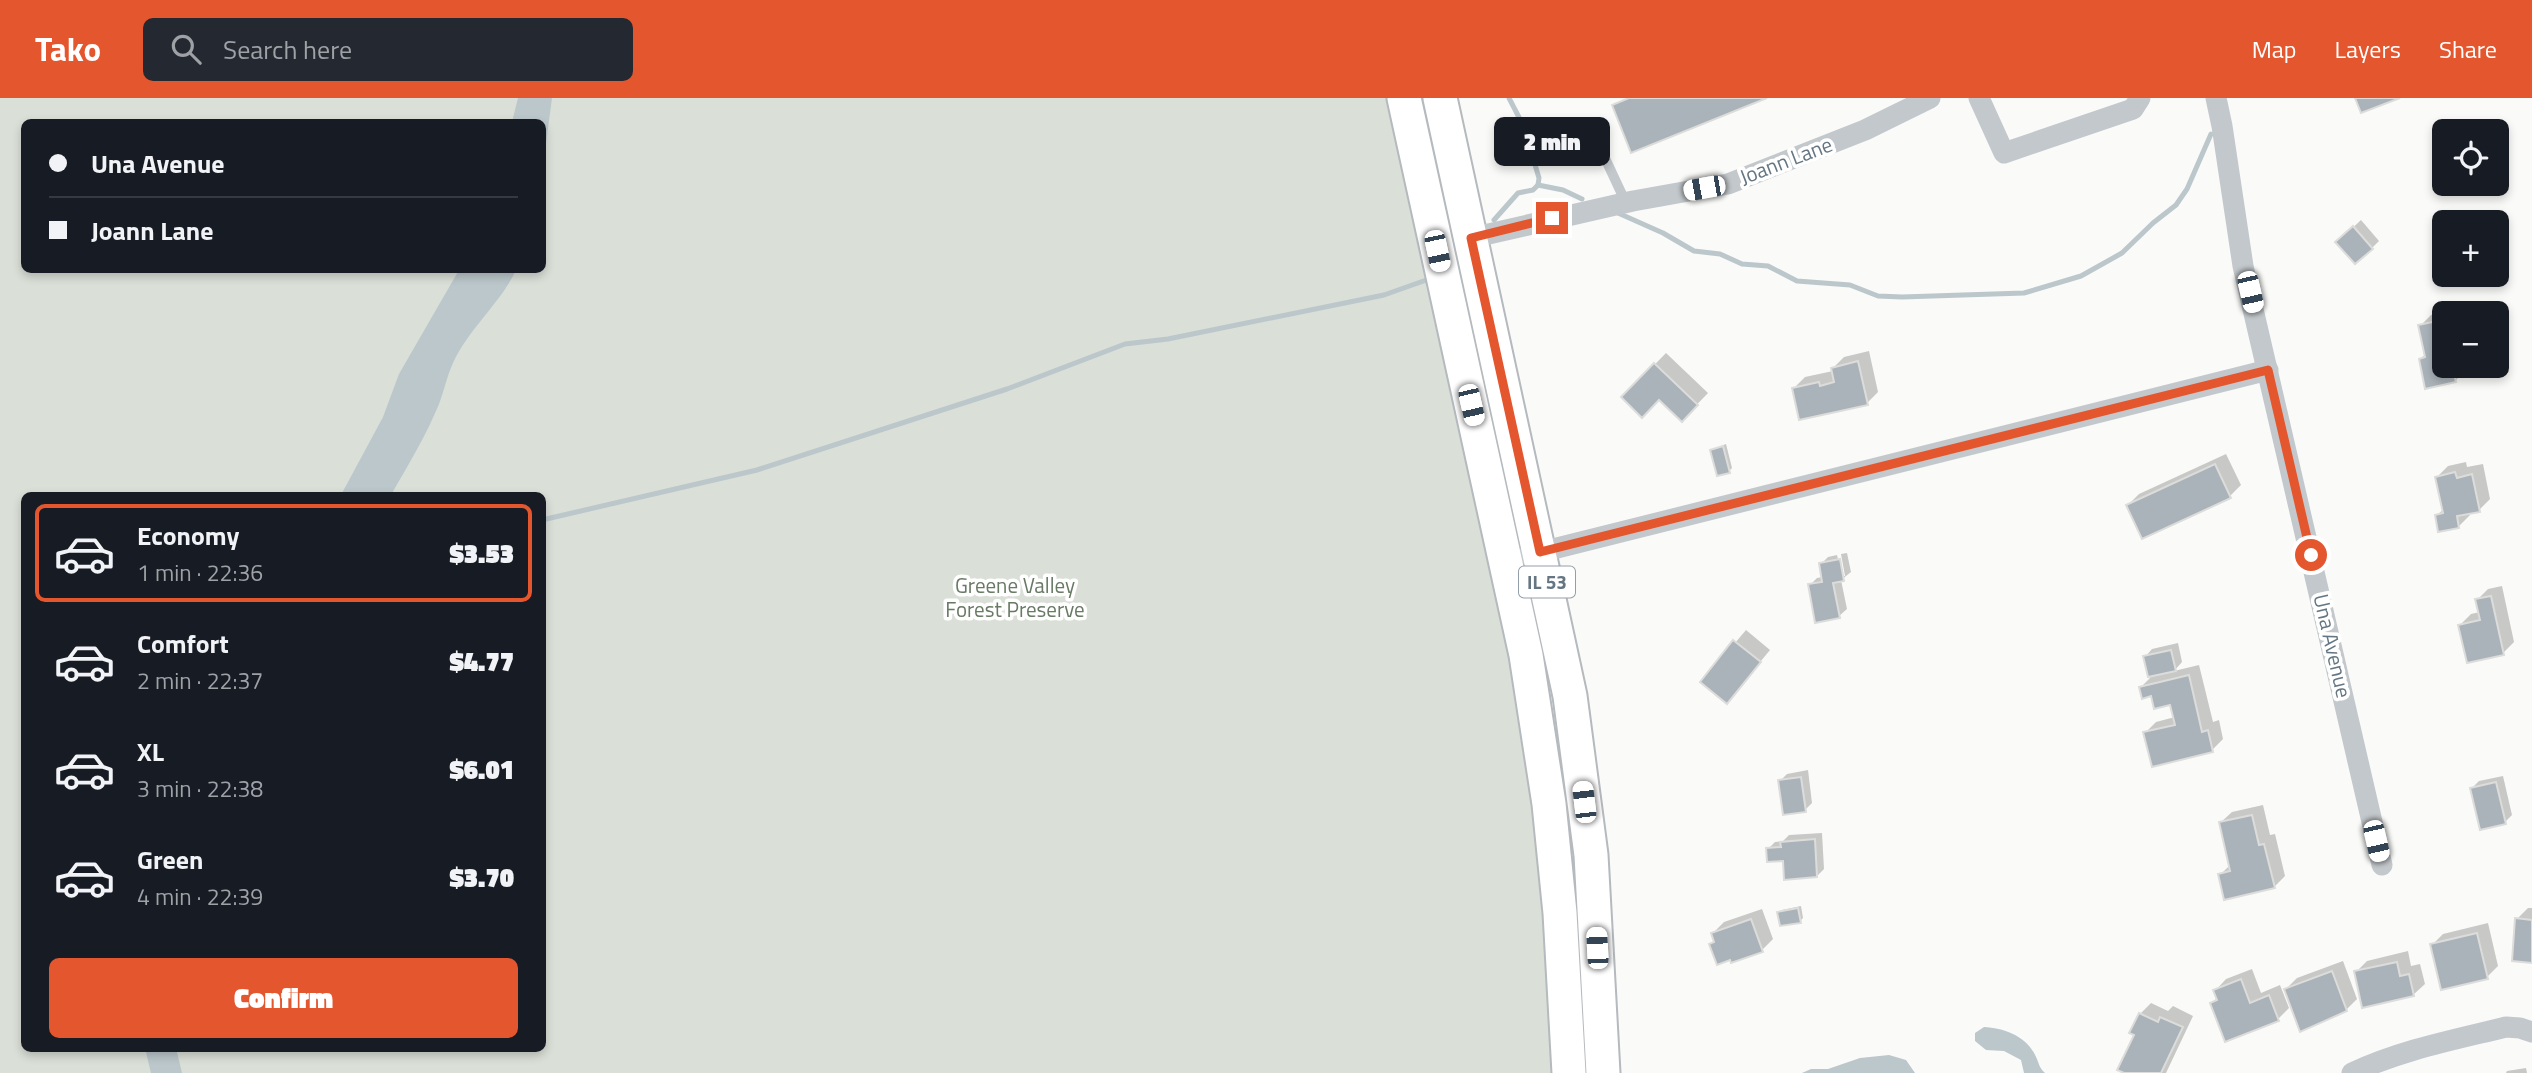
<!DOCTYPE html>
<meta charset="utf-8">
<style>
body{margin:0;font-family:"Titillium Web",sans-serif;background:#242831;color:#f1f3f6;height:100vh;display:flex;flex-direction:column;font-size:26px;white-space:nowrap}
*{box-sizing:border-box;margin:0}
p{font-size:23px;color:#9ea1a6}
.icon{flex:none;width:38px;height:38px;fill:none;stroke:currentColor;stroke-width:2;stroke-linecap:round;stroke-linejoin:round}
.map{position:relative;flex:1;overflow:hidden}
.details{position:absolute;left:21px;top:394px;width:525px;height:560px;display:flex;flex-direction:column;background:#171b24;border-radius:10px;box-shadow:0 4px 10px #0003}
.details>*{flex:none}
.banner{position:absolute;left:21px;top:21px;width:525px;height:154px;border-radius:10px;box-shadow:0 4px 10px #0003;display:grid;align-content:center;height:154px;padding:0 28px;background:#171b24}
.controls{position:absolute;left:2432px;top:21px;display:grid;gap:14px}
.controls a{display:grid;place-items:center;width:77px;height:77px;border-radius:10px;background:#171b24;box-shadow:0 4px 10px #0003;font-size:35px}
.end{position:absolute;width:32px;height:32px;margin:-16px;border:9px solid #e4572e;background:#fff;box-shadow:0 0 0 4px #fff}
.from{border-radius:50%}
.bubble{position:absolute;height:49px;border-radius:10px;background:#171b24;box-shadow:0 4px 10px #0003;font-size:23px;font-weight:800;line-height:49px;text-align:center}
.car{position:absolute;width:21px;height:42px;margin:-21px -10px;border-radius:9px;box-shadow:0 0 5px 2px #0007;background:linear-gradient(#fff 24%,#345 0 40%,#fff 0 76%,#345 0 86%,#fff 0)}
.banner b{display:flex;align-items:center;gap:24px;height:66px;font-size:26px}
.banner b+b{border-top:2px solid #363941}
.banner i{width:18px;height:18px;background:#f1f3f6}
ul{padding:12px 0 0;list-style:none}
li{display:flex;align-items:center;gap:21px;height:98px;margin:0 14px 10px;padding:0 14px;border:4px solid transparent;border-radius:10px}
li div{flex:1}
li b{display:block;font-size:26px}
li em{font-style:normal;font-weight:800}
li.selected{border-color:#e4572e}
li>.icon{width:63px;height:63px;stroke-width:1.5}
.cta{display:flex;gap:14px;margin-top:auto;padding:14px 28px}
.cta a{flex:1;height:80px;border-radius:10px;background:#e4572e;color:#fff;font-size:28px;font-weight:800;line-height:80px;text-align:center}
header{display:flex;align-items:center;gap:42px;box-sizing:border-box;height:98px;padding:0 35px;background:#e4572e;color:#fff}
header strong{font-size:33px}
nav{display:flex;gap:38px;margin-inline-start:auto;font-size:24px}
.search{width:490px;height:63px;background:#242831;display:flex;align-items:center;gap:18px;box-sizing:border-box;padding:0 24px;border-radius:10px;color:#9ea1a6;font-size:26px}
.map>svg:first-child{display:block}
</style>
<header>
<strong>Tako</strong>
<div class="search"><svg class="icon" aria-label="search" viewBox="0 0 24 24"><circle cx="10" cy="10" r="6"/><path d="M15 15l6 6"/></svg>Search here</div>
<nav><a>Map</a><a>Layers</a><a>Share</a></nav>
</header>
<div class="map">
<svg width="2532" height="975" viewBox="0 0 2532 975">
<rect width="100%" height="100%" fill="#fafaf8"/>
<path fill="#dadfd7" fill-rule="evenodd" d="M0 0H1392L1505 533 1536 710 1557 975H0ZM24 24H542V172H24ZM24 397H542V950H24Z"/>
<g fill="#bbc7cb">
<polygon points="518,0 552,0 543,68 542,24 512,24"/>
<path d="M459 172H516C500 206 469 230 453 265 447 278 444 293 439 306 426 338 408 367 391 397H341L383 319 399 276Z"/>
<path d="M1984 929C2003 930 2024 937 2034 955 2039 963 2038 969 2045 975H2024L2021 962 2004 953 1986 952 1975 943V935Z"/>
<polygon points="145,950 176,950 182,975 151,975"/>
<polygon points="1889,957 1906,962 1915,975 1802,975 1811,971 1828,971 1860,960"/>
</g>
<g fill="#0003">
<polygon points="2361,122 2379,143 2372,150 2345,137"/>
<polygon points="2453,212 2454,215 2445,215 2445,268 2466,268 2466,272 2455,283 2420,261 2426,256 2420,228 2431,217"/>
<polygon points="1869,253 1878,294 1867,305 1794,290 1805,279 1833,273 1833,270 1844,259"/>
<polygon points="1666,255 1708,295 1682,322 1660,299 1623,299"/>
<polygon points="1726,346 1732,370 1729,373 1712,352"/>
<polygon points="2226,356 2241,387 2230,398 2128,407 2139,396"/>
<polygon points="2466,364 2467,369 2483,366 2490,401 2479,412 2469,414 2470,417 2459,428 2437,417 2444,411 2437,379 2448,368"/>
<polygon points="1847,455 1851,474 1841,482 1847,511 1839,518 1810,487 1817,480 1823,479 1821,466 1828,459 1837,457 1842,478 1845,478 1841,456"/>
<polygon points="2502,488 2514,544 2503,555 2460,527 2471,516 2480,514 2477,502 2488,491"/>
<polygon points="1746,532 1770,552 1727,604 1702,584"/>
<polygon points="2178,545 2182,564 2174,573 2199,567 2213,624 2219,622 2223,641 2212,652 2145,635 2156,624 2175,619 2171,605 2141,589 2150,580 2145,559 2152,551"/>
<polygon points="1808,672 1812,705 1805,712 1780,683 1787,676"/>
<polygon points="2503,678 2512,717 2505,724 2472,690 2479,683"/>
<polygon points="2263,707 2270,737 2275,736 2285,778 2274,789 2220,777 2230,767 2220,725 2232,714"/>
<polygon points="1822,735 1824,771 1817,778 1768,751 1775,744 1783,743 1789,737"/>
<polygon points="1801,808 1803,820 1800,823 1779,815 1782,812"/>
<polygon points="2528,810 2532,810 2532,863 2517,821"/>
<polygon points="1762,811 1773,841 1762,852 1712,846 1715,842 1713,835 1724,824"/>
<polygon points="2488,825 2498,868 2487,879 2432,847 2443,836"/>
<polygon points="2408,853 2411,868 2420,866 2425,886 2413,897 2356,874 2367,863"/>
<polygon points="2343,863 2357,901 2346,912 2286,891 2297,880"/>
<polygon points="2252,871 2261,895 2280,887 2289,910 2278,921 2212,905 2218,899 2215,893 2226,881"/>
<polygon points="2151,905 2168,913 2173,908 2193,918 2166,975 2128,975 2140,916"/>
<polygon points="2526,970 2527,975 2506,975 2507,973"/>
</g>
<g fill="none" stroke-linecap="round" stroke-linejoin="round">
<g stroke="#bbc7cb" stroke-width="5">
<polyline points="1509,0 1523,27 1539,80 1538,87"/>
<polyline points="1538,87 1563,92 1582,101"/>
<polyline points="1618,115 1663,135 1694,153 1720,156 1742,166 1768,168 1797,183 1850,187 1878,198 1902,199 2024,195 2081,178 2122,155 2153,125 2176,107 2187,91 2211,36"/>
<polyline points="1494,122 1518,95 1533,92 1538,87"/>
<polyline points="542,422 757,372 1007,291 1125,246 1168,241 1384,197 1432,180"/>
</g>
</g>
<g fill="#aab3b9" stroke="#dcdcda" stroke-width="2">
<polygon points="1629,0 1767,0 1631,55 1612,7"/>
<polygon points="2355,0 2400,0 2361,15"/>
<polygon points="2353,128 2373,151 2355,166 2335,144"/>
<polygon points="2442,222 2445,234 2445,268 2452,268 2456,284 2425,291 2419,261 2425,259 2418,227"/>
<polygon points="1858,263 1868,307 1799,322 1792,290 1819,284 1820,288 1834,284 1831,270"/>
<polygon points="1654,265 1698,307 1682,324 1659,302 1642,320 1621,299"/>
<polygon points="1723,348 1730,375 1717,378 1710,352"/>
<polygon points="2215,366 2231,400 2142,441 2126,407"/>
<polygon points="2455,374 2457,380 2472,376 2480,414 2457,418 2459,430 2438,434 2435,417 2443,415 2435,379"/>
<polygon points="1840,461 1844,483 1833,485 1840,520 1815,525 1808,486 1822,484 1819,465"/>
<polygon points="2491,498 2504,557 2467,565 2458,527 2480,522 2475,501"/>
<polygon points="1733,542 1761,564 1727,606 1700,584"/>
<polygon points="2171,552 2176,573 2148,579 2143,558"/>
<polygon points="2189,577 2202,634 2208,632 2213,654 2152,669 2143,634 2175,627 2170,607 2154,611 2151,598 2142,601 2139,589"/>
<polygon points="1801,679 1806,714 1783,717 1778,682"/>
<polygon points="2496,684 2506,726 2480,732 2470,690"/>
<polygon points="2252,717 2259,747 2264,746 2275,790 2224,802 2218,776 2230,773 2219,724"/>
<polygon points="1815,741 1817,779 1784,782 1783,763 1767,764 1766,750 1781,749 1780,744"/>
<polygon points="1798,810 1801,825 1780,828 1777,814"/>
<polygon points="2515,820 2532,822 2532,865 2512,863"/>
<polygon points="1751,821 1763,854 1731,865 1730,862 1717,867 1709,846 1714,844 1711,835"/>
<polygon points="2477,835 2488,881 2441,892 2430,846"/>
<polygon points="2397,864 2400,878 2409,876 2414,898 2362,910 2354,873"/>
<polygon points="2332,873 2347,913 2300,934 2284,891"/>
<polygon points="2241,881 2250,905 2269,897 2279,923 2225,944 2210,905 2217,902 2213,892"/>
<polygon points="2139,915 2158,924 2160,919 2183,929 2161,975 2124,975 2117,972 2134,937 2129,935"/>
</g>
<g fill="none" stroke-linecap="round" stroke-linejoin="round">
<g stroke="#b5babe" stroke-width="37">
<g id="primary">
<polyline points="1404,0 1526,557 1549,706 1560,815 1569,975"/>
<polyline points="1440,0 1570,598 1591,757 1603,975"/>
</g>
</g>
<polyline stroke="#c3c8cc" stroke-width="10" points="1590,28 1626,105"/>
<g stroke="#c3c8cc" stroke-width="21">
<polyline points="1979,0 2004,55 2133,11 2140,0"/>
<polyline points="2216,0 2222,28 2243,168 2382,767"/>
<polyline points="1471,140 1633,103 1728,86 1865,32 1930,0"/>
<polyline points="1529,457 2268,272"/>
<path d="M2352 975C2401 952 2453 942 2506 929L2520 930 2532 934"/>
</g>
<use href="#primary" stroke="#fff" stroke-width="33"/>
</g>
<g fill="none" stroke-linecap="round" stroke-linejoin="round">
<polyline stroke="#e4572e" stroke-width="9" points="1552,120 1471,140 1540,454 2268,272 2311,457"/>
</g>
<g text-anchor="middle" stroke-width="7" stroke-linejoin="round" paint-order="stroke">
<rect fill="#fff" stroke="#939fa8" stroke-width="2" x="1519" y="468.5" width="56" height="31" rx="5"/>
<g font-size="19" font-weight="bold" fill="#657683">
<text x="1547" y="491">IL 53</text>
</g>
<g font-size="21" fill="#657683" stroke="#fff">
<text transform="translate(1786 63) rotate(-21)" y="7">Joann Lane</text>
<text transform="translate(2332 548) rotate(77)" y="7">Una Avenue</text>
</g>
<g font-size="21" fill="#687a64" stroke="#fff">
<text x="1015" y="495">Greene Valley<tspan x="1015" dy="24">Forest Preserve</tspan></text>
</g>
</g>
</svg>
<div class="controls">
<a><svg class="icon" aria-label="locate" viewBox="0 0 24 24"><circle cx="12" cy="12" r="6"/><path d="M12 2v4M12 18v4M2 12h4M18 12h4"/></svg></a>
<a>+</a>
<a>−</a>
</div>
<i class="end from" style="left:2311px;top:457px"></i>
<i class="end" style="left:1552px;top:120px"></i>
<div class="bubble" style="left:1494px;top:19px;width:116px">2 min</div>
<i class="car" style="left:1704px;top:90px;rotate:260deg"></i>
<i class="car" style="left:1437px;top:153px;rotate:168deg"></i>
<i class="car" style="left:2250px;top:194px;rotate:167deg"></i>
<i class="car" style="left:1471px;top:307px;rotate:167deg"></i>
<i class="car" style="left:1584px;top:704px;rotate:353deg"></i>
<i class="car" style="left:2376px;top:743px;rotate:167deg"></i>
<i class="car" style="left:1597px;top:850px;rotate:357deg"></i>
<div class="banner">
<b><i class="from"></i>Una Avenue</b>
<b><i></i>Joann Lane</b>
</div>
<section class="details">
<ul>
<li class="selected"><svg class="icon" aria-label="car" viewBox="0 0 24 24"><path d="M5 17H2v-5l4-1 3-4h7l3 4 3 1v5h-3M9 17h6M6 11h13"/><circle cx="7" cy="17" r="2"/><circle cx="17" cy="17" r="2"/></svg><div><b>Economy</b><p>1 min · 22:36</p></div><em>$3.53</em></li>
<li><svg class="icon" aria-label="car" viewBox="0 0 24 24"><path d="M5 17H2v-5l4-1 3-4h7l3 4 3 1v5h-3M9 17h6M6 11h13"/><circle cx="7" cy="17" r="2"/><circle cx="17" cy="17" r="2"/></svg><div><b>Comfort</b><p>2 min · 22:37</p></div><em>$4.77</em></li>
<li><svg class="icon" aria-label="car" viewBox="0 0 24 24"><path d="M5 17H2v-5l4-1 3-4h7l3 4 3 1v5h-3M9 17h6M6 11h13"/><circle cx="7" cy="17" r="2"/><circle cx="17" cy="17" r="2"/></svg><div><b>XL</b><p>3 min · 22:38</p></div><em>$6.01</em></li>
<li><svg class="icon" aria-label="car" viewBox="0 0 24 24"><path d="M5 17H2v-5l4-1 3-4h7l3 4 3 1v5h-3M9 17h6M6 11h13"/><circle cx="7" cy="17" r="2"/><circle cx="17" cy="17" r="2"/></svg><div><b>Green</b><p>4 min · 22:39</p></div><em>$3.70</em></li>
</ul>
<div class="cta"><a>Confirm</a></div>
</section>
</div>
